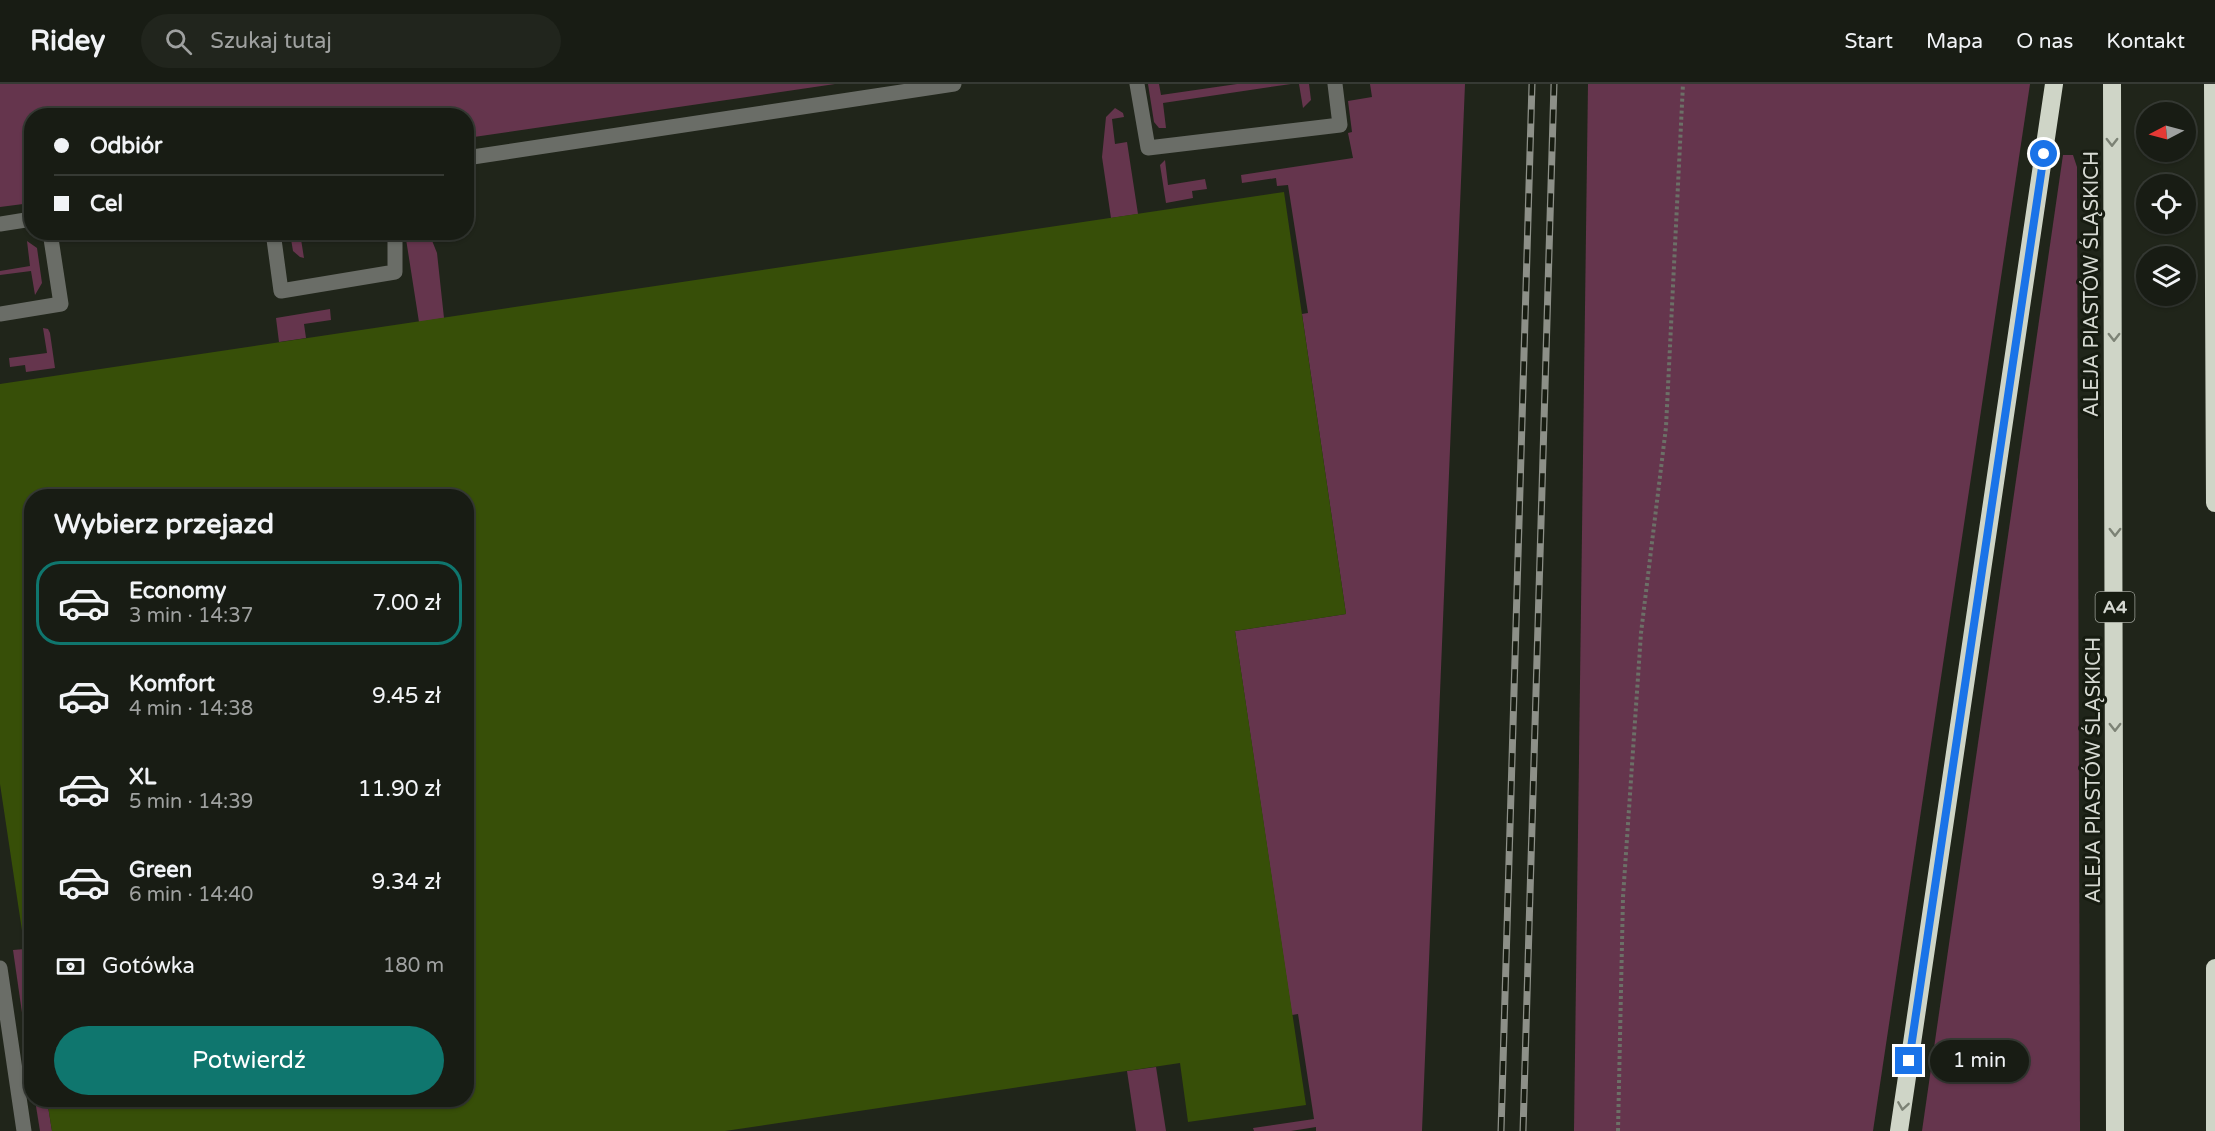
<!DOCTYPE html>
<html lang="pl">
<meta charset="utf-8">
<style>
body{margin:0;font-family:"Varela Round",sans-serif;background:#21251d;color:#f1f3f6;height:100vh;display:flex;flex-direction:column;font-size:22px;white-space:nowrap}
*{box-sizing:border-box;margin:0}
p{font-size:20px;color:#9fa1a0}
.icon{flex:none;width:33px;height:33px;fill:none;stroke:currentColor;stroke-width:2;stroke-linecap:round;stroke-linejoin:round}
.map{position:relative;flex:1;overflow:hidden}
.details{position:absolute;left:24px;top:405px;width:450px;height:618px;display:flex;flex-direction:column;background:#181c14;border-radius:24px;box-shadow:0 2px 4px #0004,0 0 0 2px #363a34}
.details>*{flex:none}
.banner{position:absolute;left:24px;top:24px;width:450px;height:132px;border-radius:24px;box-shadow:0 2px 4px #0004,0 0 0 2px #363a34;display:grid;align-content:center;height:132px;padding:0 30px;background:#181c14}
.needle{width:39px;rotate:264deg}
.tools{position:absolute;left:2136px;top:18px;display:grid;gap:12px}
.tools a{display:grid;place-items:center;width:60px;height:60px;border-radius:50%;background:#181c14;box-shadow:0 2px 4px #0004,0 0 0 2px #363a34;font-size:30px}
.end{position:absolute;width:27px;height:27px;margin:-14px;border:8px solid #1a73e8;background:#fff;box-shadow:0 0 0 3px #fff}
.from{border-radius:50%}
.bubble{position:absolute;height:42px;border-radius:21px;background:#181c14;box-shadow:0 2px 4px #0004,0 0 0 2px #363a34;font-size:20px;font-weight:600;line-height:42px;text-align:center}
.banner b{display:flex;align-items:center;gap:21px;height:57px;font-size:22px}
.banner b+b{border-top:2px solid #363a34}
.banner i{width:15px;height:15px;background:#f1f3f6}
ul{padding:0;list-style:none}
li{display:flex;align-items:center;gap:18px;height:84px;margin:0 12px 9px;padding:0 18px;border:3px solid transparent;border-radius:24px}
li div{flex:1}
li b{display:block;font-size:22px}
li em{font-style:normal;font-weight:600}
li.on{border-color:#0f766e}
li>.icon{width:54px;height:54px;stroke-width:1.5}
h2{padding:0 30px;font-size:27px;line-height:72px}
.pay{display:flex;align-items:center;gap:15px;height:66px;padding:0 30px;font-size:22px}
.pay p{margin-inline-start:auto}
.button{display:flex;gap:12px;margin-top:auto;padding:12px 30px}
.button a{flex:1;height:69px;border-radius:36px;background:#0f766e;color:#fff;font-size:24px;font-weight:600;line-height:69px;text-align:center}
header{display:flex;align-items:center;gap:36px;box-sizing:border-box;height:84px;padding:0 30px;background:#181c14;border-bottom:2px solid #363a34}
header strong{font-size:28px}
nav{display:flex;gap:33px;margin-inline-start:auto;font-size:21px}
.search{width:420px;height:54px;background:#21251d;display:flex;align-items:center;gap:15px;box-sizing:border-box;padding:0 21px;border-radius:33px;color:#9fa1a0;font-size:22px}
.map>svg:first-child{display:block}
</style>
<header>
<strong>Ridey</strong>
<div class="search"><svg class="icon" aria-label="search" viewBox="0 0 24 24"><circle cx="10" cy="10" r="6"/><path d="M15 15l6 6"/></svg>Szukaj tutaj</div>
<nav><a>Start</a><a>Mapa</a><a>O nas</a><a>Kontakt</a></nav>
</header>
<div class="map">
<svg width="2215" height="1047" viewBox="0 0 2215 1047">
<rect width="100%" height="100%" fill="#20251a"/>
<g fill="#65354d">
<polygon points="0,0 835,0 467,54 466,32 32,32 31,119 0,123"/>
<polygon points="1148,0 1159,0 1161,11 1237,0 1291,0 1163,19 1166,44 1159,44 1154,38"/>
<polygon points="1299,0 1309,0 1311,16 1303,24"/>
<polygon points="1370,0 1465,0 1422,1047 1316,1047 1316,1043 1291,1047 1254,1047 1253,1044 1314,1035 1298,930 1292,931 1235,547 1346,530 1302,230 1308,229 1288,101 1277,102 1276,94 1242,99 1241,91 1353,74 1348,49 1352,48 1348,17 1372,13"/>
<polygon points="1588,0 2030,0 1873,1047 1574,1047"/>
<polygon points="1115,24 1123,29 1124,33 1112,35 1115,60 1127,58 1138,130 1111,134 1102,73 1106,33"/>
<polygon points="2063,71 2073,71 2077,83 2080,1047 1922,1047"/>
<polygon points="1165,76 1168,101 1205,95 1207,105 1192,107 1193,114 1166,119 1160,81"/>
<polygon points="290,149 303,149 300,149 304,174 300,173 293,167"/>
<polygon points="418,149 429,149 437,169 444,234 419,238 406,155 418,152"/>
<polygon points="27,157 37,164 42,199 35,211 31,187 0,191 0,187 30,182"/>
<polygon points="330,225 331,236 304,240 306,254 279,258 276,234"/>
<polygon points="43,244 48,245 50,249 55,284 26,288 25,281 10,283 9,274 47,269"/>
<polygon points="25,865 31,909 31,991 13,866"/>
<polygon points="1156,983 1166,1047 1136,1047 1127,987"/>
<polygon points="35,1016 47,1016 52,1047 40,1047"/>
</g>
<polygon fill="#374f08" points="1284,108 1346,530 1235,547 1306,1021 1188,1038 1180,979 725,1047 52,1047 47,1016 466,1016 466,412 32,412 30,900 0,700 0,300"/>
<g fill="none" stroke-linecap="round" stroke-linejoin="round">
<polyline stroke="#6c7067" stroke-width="4" stroke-dasharray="3 3" stroke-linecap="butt" points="1618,1047 1623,813 1641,549 1666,343 1683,0"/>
<g stroke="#6a6d67" stroke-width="15">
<polyline points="1137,0 1148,64 1340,41 1335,0"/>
<polyline points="466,74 954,0"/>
<polyline points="0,140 32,135"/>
<polyline points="273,148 281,207 395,188 395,148"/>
<polyline points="0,230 61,220 50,148"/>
<polyline points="0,884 24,1047"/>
</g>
<g stroke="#cfd5c7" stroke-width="18">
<polyline points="2112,0 2115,1047"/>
<polyline points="2213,0 2215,419"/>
<polyline points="1899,1047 2054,0"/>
<polyline points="2215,1047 2215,884"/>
</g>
<g stroke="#8d9088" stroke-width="7">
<g id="rail">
<polyline points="1501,1047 1532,0"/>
<polyline points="1523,1047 1554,0"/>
</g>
</g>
<use href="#rail" stroke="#171c11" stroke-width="4.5" stroke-dasharray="14" stroke-linecap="butt"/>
</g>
<defs><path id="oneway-chevron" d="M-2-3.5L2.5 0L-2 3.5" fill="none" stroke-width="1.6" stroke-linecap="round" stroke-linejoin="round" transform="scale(1.5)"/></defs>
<g stroke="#7c8275">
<use href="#oneway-chevron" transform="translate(2112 58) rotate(90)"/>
<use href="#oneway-chevron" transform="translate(2114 253) rotate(90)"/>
<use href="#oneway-chevron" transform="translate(2115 448) rotate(90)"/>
<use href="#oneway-chevron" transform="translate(2115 643) rotate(90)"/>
<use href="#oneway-chevron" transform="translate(1903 1022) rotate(99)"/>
</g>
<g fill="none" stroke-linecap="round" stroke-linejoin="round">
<polyline stroke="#1a73e8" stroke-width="8" points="1909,977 2044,70"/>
</g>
<g text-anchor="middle" stroke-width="6" stroke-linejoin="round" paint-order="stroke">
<rect fill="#171c11" stroke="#9da098" stroke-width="1.5" x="2095.5" y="508" width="39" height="30" rx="4.5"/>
<g font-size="18" font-weight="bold" fill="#d6d9d2">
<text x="2115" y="529">A4</text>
</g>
<g font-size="20" fill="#d6d9d2" stroke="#171c11">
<text transform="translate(2091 200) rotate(-90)" y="7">ALEJA PIASTÓW ŚLĄSKICH</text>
<text transform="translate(2093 686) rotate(-90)" y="7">ALEJA PIASTÓW ŚLĄSKICH</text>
</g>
</g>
</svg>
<div class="tools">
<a><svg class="needle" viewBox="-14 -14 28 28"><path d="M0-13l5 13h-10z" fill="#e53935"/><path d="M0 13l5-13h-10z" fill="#9fa1a0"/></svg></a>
<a><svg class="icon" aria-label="locate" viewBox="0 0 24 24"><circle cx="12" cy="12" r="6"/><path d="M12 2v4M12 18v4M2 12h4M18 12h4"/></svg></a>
<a><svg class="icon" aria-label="layers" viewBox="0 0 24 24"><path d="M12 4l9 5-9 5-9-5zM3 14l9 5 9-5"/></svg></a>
</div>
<i class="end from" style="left:2044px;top:70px"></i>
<i class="end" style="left:1909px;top:977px"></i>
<div class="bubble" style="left:1930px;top:956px;width:99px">1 min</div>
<div class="banner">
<b><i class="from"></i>Odbiór</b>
<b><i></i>Cel</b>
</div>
<section class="details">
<h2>Wybierz przejazd</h2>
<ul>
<li class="on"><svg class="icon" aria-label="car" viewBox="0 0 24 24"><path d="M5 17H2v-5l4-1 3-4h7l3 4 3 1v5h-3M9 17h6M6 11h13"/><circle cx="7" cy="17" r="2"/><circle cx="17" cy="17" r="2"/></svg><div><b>Economy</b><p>3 min · 14:37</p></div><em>7.00 zł</em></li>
<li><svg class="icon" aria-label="car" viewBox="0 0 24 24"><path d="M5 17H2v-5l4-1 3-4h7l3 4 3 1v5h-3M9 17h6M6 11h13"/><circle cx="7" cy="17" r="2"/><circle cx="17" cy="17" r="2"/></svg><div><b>Komfort</b><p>4 min · 14:38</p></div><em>9.45 zł</em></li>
<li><svg class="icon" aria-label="car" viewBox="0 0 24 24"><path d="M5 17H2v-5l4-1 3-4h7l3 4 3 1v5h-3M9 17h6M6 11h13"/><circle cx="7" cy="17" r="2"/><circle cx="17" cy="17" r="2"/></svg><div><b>XL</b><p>5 min · 14:39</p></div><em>11.90 zł</em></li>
<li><svg class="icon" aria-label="car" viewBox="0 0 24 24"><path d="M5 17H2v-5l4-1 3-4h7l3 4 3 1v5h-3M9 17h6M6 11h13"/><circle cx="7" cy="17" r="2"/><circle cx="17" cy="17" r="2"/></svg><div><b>Green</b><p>6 min · 14:40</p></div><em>9.34 zł</em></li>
</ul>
<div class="pay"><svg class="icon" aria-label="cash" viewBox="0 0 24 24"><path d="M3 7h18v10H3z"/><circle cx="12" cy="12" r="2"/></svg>Gotówka<p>180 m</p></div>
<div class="button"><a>Potwierdź</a></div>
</section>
</div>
